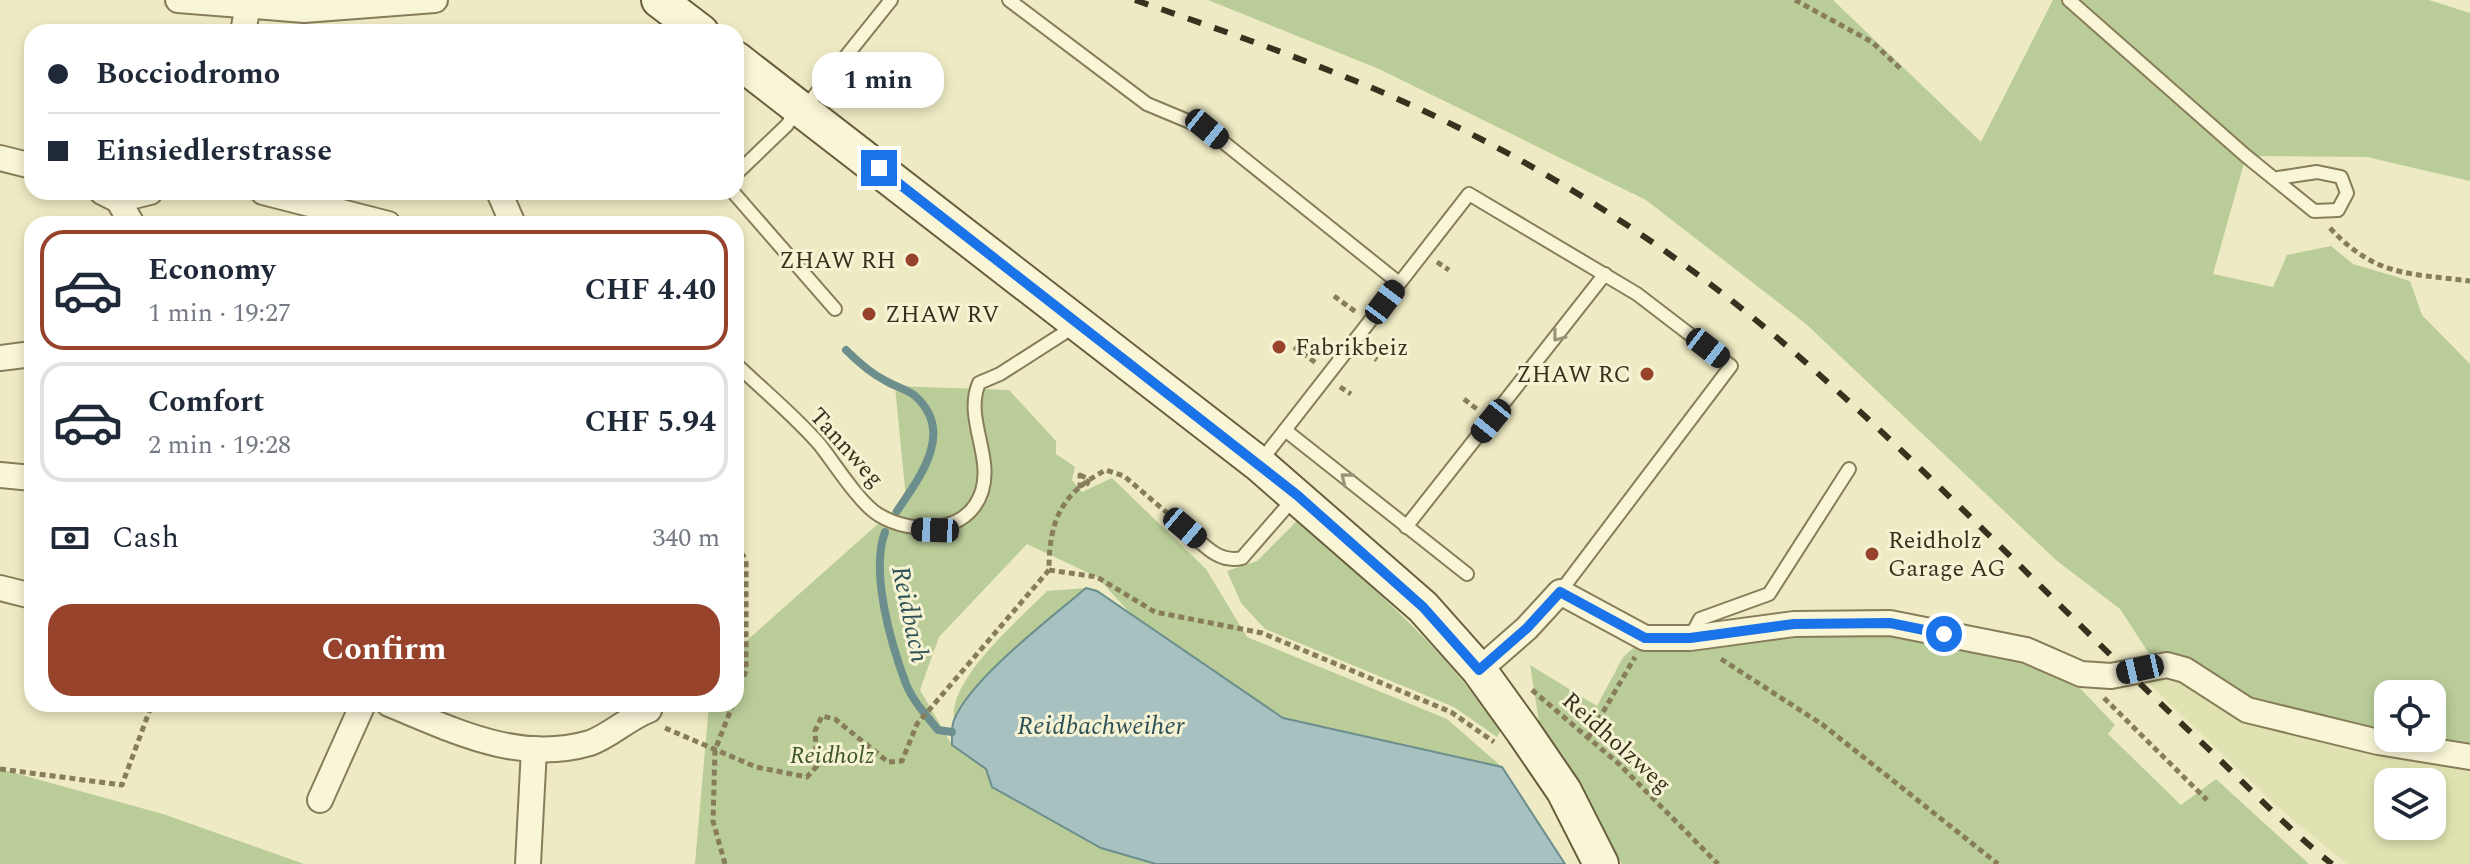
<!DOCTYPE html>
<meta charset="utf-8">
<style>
body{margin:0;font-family:Spectral,serif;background:#f6f6f7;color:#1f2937;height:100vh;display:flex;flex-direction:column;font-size:30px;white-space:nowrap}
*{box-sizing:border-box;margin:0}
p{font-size:26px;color:#747a83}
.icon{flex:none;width:44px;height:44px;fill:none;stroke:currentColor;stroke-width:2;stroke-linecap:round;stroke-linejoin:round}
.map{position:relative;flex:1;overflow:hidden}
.side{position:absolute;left:24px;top:216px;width:720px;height:496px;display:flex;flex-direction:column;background:#fff;border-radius:24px;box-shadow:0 4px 12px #0003}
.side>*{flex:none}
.guide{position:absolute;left:24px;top:24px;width:720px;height:176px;border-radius:24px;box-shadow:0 4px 12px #0003;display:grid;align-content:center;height:176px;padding:0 24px;background:#fff}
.fabs{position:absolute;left:2374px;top:680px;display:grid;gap:16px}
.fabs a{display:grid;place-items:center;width:72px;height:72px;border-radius:16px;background:#fff;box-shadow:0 4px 12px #0003;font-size:40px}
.end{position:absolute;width:36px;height:36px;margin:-18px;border:10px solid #1a73e8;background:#fff;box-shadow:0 0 0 4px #fff}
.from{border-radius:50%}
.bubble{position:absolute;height:56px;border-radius:24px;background:#fff;box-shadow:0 4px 12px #0003;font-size:26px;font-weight:700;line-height:56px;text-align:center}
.car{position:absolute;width:24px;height:48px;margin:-24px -12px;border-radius:10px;box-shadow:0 0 6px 2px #0007;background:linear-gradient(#222 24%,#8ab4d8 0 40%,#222 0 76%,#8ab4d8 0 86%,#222 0)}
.guide b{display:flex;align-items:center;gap:28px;height:76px;font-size:30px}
.guide b+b{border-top:2px solid #e0e1e3}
.guide i{width:20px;height:20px;background:#1f2937}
ul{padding:14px 0 0;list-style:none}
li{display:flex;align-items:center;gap:24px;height:120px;margin:0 16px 12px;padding:0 8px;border:4px solid #e0e1e3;border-radius:24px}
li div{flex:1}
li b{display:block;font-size:30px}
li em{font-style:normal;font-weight:700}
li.selected{border-color:#97432b}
li>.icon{width:72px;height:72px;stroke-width:1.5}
.pay{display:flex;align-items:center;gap:20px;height:88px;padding:0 24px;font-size:30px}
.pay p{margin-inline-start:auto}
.action{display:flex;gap:16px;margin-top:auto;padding:16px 24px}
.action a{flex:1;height:92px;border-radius:24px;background:#97432b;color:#fff;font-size:32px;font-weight:700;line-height:92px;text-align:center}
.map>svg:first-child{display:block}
</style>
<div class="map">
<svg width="2470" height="864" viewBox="0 0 2470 864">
<rect width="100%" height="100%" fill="#eeebc4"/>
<path fill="#e0e3b1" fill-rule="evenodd" d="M2168 673 2247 722 2291 735 2294 727 2470 764V864H2347L2275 805 2140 675ZM2388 782H2432V826H2388Z"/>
<g fill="#bacc98">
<polygon points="1208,0 1833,0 1981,142 2053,0 2429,0 2470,13 2470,181 2367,157 2246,156 2213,274 2273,287 2287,255 2331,246 2353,264 2410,281 2422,315 2470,364 2470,749 2411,738 2432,738 2432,694 2388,694 2388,734 2259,701 2185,661 2150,655 2120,609 2056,560 1806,324 1646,200 1379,69"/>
<polygon points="895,386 1009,390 1056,441 1056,454 1075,467 1072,480 1082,492 1112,478 1206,569 1247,637 1447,719 1502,767 1283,718 1131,614 1097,577 1027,544 939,637 920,690 952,745 1156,864 695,864 709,704 736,704 736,650 906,499"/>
<path d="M1297 521C1372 587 1444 647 1500 731L1497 737 1454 707 1265 629 1241 603 1227 571 1257 561Z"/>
<path d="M1086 588 954 720C948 679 1019 620 1047 591Z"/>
<polygon points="1890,623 2027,659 2079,687 2115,725 2108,734 2181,805 2216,779 2309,864 1622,864 1540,728 1530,665 1597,706 1623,657 1645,638"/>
<polygon points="0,769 163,814 304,864 0,864"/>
</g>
<path fill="#a6c1bf" stroke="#6c8f8e" stroke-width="2" d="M1086 588 1097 591 1283 718 1502 767 1565 864H1156L1101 848 992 787 986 769 952 745C952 737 951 727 954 720 971 678 1051 618 1086 588Z"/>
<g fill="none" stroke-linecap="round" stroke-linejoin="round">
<g stroke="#6c8f8e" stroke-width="8">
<path d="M846 350C858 362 870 373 886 381 894 386 906 389 914 395 956 431 920 477 897 511"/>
<path d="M885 532C870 572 891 644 906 684 913 701 926 715 938 730L952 732"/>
</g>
<g stroke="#887d5a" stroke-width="16">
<g id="service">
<polyline points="1009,0 1147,104 1207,129 1399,283"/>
<polyline points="2069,0 2246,156 2314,211 2338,210 2347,193 2341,177 2317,172 2278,178"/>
<polyline points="803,110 891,0"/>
<polyline points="736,174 787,125 797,110"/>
<polyline points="733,192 835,309"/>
<path d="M736 364C764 391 795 416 820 445 835 464 860 504 879 515 912 535 968 535 982 491 993 455 964 418 979 383L1000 374 1075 326"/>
<polyline points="1285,430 1467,574"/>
<polyline points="1260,462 1469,194 1637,294 1731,366 1560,592"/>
<polyline points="1406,527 1605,274"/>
<path d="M1185 528C1202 543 1218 564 1242 558L1295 497"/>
<polyline points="1690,638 1700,619 1769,594 1849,469"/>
</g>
</g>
<g stroke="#887d5a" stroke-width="28">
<g id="minor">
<polyline points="178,0 304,10 435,0"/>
<polyline points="243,32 249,0"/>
<polyline points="0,158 32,166"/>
<polyline points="102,192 118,200 132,224"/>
<polyline points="263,192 388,224"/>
<polyline points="499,192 513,224"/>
<polyline points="118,200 150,192"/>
<polyline points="0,358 32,354"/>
<polyline points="0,475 32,478"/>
<polyline points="0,588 32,596"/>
<polyline points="1479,670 1527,628 1560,592 1645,638 1690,638 1794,624 1890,623 2026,650 2081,674 2111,676 2167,665 2185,670 2247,710 2378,742 2470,757"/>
<path d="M389 704C453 730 518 764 590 743 610 736 628 718 649 710L651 704"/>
<polyline points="320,800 363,704"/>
<polyline points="528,864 534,749"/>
</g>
</g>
<g stroke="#6a5e3e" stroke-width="38">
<g id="secondary">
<polyline points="659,0 701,32"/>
<polyline points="736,59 1259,464 1423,607 1479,670 1523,731 1564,791 1601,864"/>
</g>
</g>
<g stroke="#887d5a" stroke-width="5" stroke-dasharray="6 4" stroke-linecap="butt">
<polyline points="1795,0 1872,42 1901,69"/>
<path d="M2330 228C2376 277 2408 273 2470 281"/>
<polyline points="1437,262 1449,270"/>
<polyline points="1334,296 1356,312"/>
<polyline points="1294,347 1316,363"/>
<polyline points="1367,353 1377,360"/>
<polyline points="1340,387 1351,394"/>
<polyline points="1464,399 1478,410"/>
<polygon points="1080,475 1089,479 1087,484 1080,486"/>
<polyline points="736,544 746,560 746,671 736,696"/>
<polyline points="1049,570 1097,577 1155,612 1262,633 1451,712 1494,742"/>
<polyline points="1721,659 1823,725 1998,864"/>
<polyline points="1532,690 1619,764 1718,864"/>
<polyline points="2104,698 2207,800"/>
<path d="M665 728 756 767 807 777 817 766 815 731 822 716 835 719 888 762 902 761 917 724 1049 570C1049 521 1061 493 1106 470L1124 476 1172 517"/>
<polyline points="1588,738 1635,657"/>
<polyline points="0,769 122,785 152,704"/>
<polyline points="725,864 713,821 715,750 733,704"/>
</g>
<use href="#service" stroke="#f9f6d7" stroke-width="12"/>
<use href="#minor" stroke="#f9f6d7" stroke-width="24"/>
<use href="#secondary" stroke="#f9f6d7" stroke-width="34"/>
<path stroke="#38311e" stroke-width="6" stroke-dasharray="14 14" stroke-linecap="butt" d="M1135 0C1232 34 1329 67 1422 110 1561 175 1690 260 1804 361 1941 482 2067 616 2200 741 2244 782 2285 827 2332 864"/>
</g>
<defs><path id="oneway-chevron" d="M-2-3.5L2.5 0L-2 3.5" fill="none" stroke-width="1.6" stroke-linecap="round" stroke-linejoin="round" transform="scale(2)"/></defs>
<g stroke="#98947a">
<use href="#oneway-chevron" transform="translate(1558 336) rotate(128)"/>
<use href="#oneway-chevron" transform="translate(1346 478) rotate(-141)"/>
</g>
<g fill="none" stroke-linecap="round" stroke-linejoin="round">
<polyline stroke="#1a73e8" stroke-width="10" points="879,168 1297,495 1423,607 1479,670 1527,628 1560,592 1645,638 1690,638 1794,624 1890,623 1944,634"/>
</g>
<g fill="#97432b" stroke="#f5f3d3" stroke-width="3">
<circle cx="912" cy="260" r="8"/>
<circle cx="869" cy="314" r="8"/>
<circle cx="1279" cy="347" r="8"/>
<circle cx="1647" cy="374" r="8"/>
<circle cx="1872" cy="554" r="8"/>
</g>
<g text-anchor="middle" stroke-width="6" stroke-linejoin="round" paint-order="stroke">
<g font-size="24" fill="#38311e" stroke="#f5f3d3" text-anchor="start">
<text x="896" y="268" text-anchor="end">ZHAW RH</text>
<text x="885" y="322">ZHAW RV</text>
<text x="1295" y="355">Fabrikbeiz</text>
<text x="1631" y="382" text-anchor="end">ZHAW RC</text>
<text x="1888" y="548">Reidholz<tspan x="1888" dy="28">Garage AG</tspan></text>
</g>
<g font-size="24" fill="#38311e" stroke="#f5f3d3">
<text transform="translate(847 447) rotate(48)" y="8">Tannweg</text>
<text transform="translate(1617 742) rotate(42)" y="8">Reidholzweg</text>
</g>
<g font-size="24" font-style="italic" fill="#3e5425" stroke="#f5f3d3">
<text x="832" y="763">Reidholz</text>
</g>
<g font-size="26" font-style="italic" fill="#2e5158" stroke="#f5f3d3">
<text transform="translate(911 614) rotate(78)" y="9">Reidbach</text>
<text x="1101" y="734">Reidbachweiher</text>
</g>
</g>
</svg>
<div class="fabs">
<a><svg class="icon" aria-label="locate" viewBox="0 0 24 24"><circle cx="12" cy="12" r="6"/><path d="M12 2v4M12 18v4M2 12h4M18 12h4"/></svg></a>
<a><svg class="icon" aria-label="layers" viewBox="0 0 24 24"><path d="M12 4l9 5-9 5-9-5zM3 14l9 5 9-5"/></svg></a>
</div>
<i class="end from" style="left:1944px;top:634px"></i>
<i class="end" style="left:879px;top:168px"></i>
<div class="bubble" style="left:812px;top:52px;width:132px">1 min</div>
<i class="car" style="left:1207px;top:129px;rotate:129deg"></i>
<i class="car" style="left:1385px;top:302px;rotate:37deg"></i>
<i class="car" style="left:1708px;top:348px;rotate:128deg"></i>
<i class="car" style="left:1491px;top:421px;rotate:219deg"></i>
<i class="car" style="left:1185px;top:528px;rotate:130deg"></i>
<i class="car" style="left:935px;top:530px;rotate:272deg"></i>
<i class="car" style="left:2140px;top:669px;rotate:257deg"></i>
<div class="guide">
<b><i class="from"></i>Bocciodromo</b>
<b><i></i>Einsiedlerstrasse</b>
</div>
<section class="side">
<ul>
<li class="selected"><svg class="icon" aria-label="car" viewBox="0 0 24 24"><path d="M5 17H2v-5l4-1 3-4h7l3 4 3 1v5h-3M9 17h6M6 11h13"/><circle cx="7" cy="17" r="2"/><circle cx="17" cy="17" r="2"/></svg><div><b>Economy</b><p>1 min · 19:27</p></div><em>CHF 4.40</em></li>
<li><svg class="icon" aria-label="car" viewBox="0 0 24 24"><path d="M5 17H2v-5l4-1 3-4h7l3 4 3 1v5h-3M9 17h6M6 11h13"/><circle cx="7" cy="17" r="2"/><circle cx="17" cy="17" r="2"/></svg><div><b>Comfort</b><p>2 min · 19:28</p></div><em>CHF 5.94</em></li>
</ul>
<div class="pay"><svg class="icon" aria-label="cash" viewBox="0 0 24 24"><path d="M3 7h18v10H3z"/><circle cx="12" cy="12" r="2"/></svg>Cash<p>340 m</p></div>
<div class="action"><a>Confirm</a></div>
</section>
</div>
